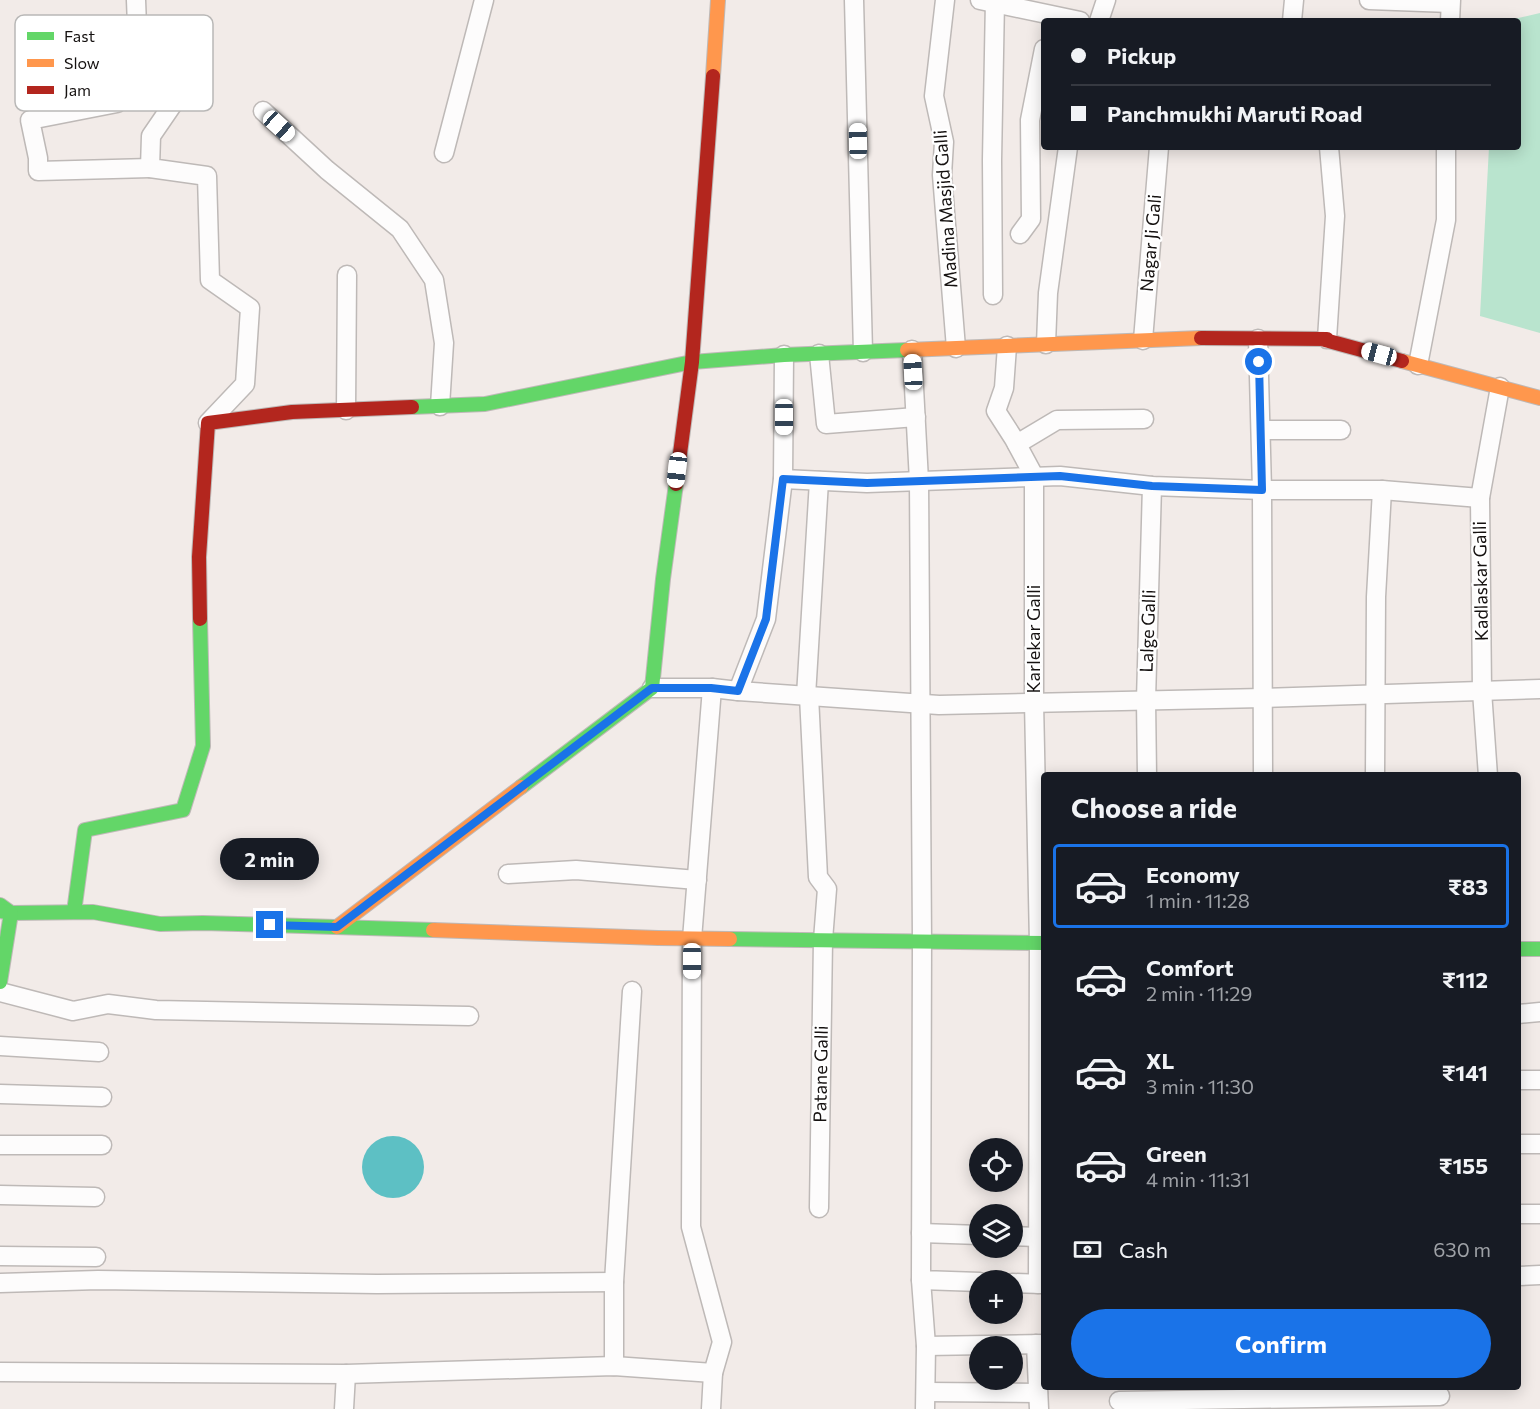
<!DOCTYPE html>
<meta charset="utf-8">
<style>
body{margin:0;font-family:Commissioner,sans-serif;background:#20242c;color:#f1f3f6;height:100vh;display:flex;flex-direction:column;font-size:22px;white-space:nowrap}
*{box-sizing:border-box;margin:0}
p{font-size:20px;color:#9ea1a6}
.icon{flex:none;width:33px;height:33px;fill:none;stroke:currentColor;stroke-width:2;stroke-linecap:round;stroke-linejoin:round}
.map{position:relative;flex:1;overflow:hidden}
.side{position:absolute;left:1041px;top:772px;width:480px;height:618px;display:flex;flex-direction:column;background:#171b24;border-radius:6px;box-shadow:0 3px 15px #0003}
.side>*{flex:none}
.guide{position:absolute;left:1041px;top:18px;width:480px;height:132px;border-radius:6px;box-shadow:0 3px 15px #0003;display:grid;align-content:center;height:132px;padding:0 30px;background:#171b24}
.controls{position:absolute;left:969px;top:1138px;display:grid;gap:12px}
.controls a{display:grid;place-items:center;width:54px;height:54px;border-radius:50%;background:#171b24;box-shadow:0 3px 15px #0003;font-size:30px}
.end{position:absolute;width:27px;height:27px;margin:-14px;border:8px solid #1a73e8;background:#fff;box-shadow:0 0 0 3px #fff}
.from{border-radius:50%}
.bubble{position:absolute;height:42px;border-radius:21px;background:#171b24;box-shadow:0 3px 15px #0003;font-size:20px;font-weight:700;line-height:42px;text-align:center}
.car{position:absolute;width:18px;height:36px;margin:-18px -9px;border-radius:8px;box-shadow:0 0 4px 2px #0007;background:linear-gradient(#fff 24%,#345 0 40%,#fff 0 76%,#345 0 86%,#fff 0)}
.guide b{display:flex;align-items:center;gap:21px;height:57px;font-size:22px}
.guide b+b{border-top:2px solid #363941}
.guide i{width:15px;height:15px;background:#f1f3f6}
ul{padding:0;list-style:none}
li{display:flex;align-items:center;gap:18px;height:84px;margin:0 12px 9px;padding:0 18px;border:3px solid transparent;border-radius:6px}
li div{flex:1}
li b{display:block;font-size:22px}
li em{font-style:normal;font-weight:700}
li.on{border-color:#1a73e8}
li>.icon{width:54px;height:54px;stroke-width:1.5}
h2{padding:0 30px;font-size:27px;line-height:72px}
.pay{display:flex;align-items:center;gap:15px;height:66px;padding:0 30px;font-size:22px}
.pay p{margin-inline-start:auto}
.primary-button{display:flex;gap:12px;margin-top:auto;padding:12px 30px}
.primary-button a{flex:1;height:69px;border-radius:36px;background:#1a73e8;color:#fff;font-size:24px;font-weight:700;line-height:69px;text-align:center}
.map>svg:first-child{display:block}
</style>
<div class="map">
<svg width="1540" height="1409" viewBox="0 0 1540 1409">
<rect width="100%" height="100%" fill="#f2ebe8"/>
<polygon fill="#b9e4ce" points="1540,13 1540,333 1480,316 1489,147 1518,147 1518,21 1505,21"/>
<circle fill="#5dc0c4" cx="393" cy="1167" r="31"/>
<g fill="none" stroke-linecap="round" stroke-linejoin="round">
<g stroke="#beb9b7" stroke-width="21">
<g id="street">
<polyline points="136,0 138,52 143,76 175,101 151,136 150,168 207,176 210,280 250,308 245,384 208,423"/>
<polyline points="854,0 863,352"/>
<polyline points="945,0 934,96 944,142 942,175 956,348"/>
<polyline points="980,0 1080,21"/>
<polyline points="1369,0 1450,3"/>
<polyline points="1099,21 1106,0"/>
<polyline points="1292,21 1294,0"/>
<polyline points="1450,21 1451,0"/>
<polyline points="143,76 117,103 30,120 38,158 38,171 150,168"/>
<polyline points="263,111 327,170 400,229 434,280 444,343 440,406"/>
<polyline points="444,153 484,0"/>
<polyline points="1020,234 1031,219 1030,120 1044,49"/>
<polyline points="993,295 992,160 995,0"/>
<polyline points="1258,339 1262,490 1263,776"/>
<polyline points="1327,339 1335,216 1329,147"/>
<polyline points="1143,340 1159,147"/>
<polyline points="1046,344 1048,293 1068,147"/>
<polyline points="1007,346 1004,388 996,411 1014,439 1034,476 1034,702 1039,943 1038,1284"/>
<polyline points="912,350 919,481 922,942 921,1280 980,1282"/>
<polyline points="819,354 826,424 916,417"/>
<polyline points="1418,365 1446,220 1446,147"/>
<polyline points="346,410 347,275"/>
<polyline points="1261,430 1341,430"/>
<polyline points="1017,444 1057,420 1144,419"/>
<polyline points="783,479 867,483 1060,476 1152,486 1262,490 1382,490 1480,498"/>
<polyline points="652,688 712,688 738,691 939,705 1263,698 1540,689"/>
<polyline points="738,691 766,619 783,479 784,355"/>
<polyline points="806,696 819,481"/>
<polyline points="809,696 818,877 827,889 823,940 819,1208"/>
<polyline points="1147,776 1146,700 1152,486"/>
<polyline points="1375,776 1376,597 1382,490"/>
<polyline points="1488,776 1482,691 1480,498 1500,387"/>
<polyline points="508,874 576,870 697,880"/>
<polyline points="0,992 73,1011 108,1004 156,1010 469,1016"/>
<polyline points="1518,1014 1540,1012"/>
<polyline points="0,1046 99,1052"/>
<polyline points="1518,1080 1540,1080"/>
<polyline points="0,1094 102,1097"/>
<polyline points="1518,1144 1540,1144"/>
<polyline points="0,1145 102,1145"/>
<polyline points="0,1195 95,1197"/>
<polyline points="1518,1214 1540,1214"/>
<polyline points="921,1233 980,1235"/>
<polyline points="1012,1236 1038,1237"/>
<polyline points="0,1256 96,1257"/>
<polyline points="1518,1276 1540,1275"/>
<polyline points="921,1280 926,1346 925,1409"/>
<polyline points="0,1283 98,1280 377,1284 614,1282"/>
<polyline points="1012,1283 1044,1284"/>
<polyline points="1036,1344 1039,1409"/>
<polyline points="926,1346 1044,1344"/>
<polyline points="614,1366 614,1282 632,991"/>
<polyline points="0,1372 346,1374 614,1366 713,1373 722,1342 691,1227 692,939 712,688"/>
<polyline points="926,1392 1038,1393"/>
<polyline points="1119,1401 1440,1396"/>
<polyline points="344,1409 346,1374"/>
<polyline points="711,1409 713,1373"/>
</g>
</g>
<g stroke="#beb9b7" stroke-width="16">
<g id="fast">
<polyline points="412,407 485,404 692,362 784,355 907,350"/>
<polyline points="521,787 652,688 663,579 676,484"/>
<polyline points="0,905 11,913 93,912 160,924 203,923 433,930"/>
<polyline points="0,911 11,913 0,982"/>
<polyline points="74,912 85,830 183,810 203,746 200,619"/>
<polyline points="730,939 1044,943"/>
<polyline points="1518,949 1540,949"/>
</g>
</g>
<g stroke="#beb9b7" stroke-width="16">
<g id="slow">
<polyline points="713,76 718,0"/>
<polyline points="907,350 1201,338"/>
<polyline points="1402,361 1540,398"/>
<polyline points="337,927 521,787"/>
<polyline points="433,930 658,938 730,939"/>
</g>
</g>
<g stroke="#beb9b7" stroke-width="16">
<g id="jam">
<polyline points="1201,338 1327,339 1325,340 1402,361"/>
<polyline points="676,484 692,362 713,76"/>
<polyline points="200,619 199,557 208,423 292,412 412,407"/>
</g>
</g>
<use href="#street" stroke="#fdfcfc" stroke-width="18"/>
<use href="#fast" stroke="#63d668" stroke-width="14"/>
<use href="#slow" stroke="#ff974d" stroke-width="14"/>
<use href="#jam" stroke="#b3261e" stroke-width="14"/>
</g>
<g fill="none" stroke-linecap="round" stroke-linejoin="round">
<polyline stroke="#1a73e8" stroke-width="8" points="270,925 337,927 652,688 711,688 738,691 766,619 783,479 867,483 1060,476 1152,486 1262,490 1259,362"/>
</g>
<g text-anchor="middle" stroke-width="4.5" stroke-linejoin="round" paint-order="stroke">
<g font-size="18" fill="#151110" stroke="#fff">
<text transform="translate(946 209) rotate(-94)" y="6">Madina Masjid Galli</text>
<text transform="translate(1151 243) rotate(-85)" y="6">Nagar Ji Gali</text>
<text transform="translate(1481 581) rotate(-91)" y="6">Kadlaskar Galli</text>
<text transform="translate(1148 631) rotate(-88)" y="6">Lalge Galli</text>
<text transform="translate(1034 639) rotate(-90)" y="6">Karlekar Galli</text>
<text transform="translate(821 1074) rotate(-89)" y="6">Patane Galli</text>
</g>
</g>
<rect x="15" y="15" width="198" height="96" rx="9" fill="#fff" stroke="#b9b8b7" stroke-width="1.5"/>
<rect x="27" y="32" width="27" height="8" fill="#63d668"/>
<rect x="27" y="59" width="27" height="8" fill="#ff974d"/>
<rect x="27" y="86" width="27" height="8" fill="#b3261e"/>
<g font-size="16" fill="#151110">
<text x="64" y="42">Fast</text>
<text x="64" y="69">Slow</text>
<text x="64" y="96">Jam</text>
</g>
</svg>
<div class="controls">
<a><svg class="icon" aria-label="locate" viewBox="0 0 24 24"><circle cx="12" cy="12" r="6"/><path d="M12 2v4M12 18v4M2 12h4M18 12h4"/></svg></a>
<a><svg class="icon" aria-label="layers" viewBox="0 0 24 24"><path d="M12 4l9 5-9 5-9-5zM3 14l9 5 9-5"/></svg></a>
<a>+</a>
<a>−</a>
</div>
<i class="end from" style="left:1259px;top:362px"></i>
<i class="end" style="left:270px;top:925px"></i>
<div class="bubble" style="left:220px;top:838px;width:99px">2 min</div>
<i class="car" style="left:279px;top:126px;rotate:132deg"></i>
<i class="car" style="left:858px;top:141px;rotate:359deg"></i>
<i class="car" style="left:1379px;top:354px;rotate:285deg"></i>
<i class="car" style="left:913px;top:372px;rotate:357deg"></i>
<i class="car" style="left:784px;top:417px;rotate:180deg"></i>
<i class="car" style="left:677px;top:470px;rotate:187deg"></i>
<i class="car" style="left:692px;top:961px;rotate:180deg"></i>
<div class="guide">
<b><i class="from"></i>Pickup</b>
<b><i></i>Panchmukhi Maruti Road</b>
</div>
<section class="side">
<h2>Choose a ride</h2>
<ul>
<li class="on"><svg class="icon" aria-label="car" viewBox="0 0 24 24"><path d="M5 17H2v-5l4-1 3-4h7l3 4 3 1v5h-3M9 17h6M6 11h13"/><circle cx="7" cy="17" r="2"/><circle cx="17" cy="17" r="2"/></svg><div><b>Economy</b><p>1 min · 11:28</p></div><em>₹83</em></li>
<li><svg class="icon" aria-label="car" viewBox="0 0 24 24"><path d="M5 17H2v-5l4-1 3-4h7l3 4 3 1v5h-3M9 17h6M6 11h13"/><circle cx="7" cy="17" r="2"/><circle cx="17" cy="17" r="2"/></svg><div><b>Comfort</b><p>2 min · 11:29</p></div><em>₹112</em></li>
<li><svg class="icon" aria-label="car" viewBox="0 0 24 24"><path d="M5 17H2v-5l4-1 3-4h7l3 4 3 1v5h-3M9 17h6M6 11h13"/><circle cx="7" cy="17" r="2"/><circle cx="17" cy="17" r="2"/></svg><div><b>XL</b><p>3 min · 11:30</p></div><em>₹141</em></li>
<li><svg class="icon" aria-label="car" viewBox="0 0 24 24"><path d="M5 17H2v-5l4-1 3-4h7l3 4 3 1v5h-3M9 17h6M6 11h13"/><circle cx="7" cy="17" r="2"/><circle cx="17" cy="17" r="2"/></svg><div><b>Green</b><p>4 min · 11:31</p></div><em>₹155</em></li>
</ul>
<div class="pay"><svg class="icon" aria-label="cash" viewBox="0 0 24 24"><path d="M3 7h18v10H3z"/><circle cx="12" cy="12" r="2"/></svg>Cash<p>630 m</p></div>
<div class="primary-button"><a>Confirm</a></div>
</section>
</div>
